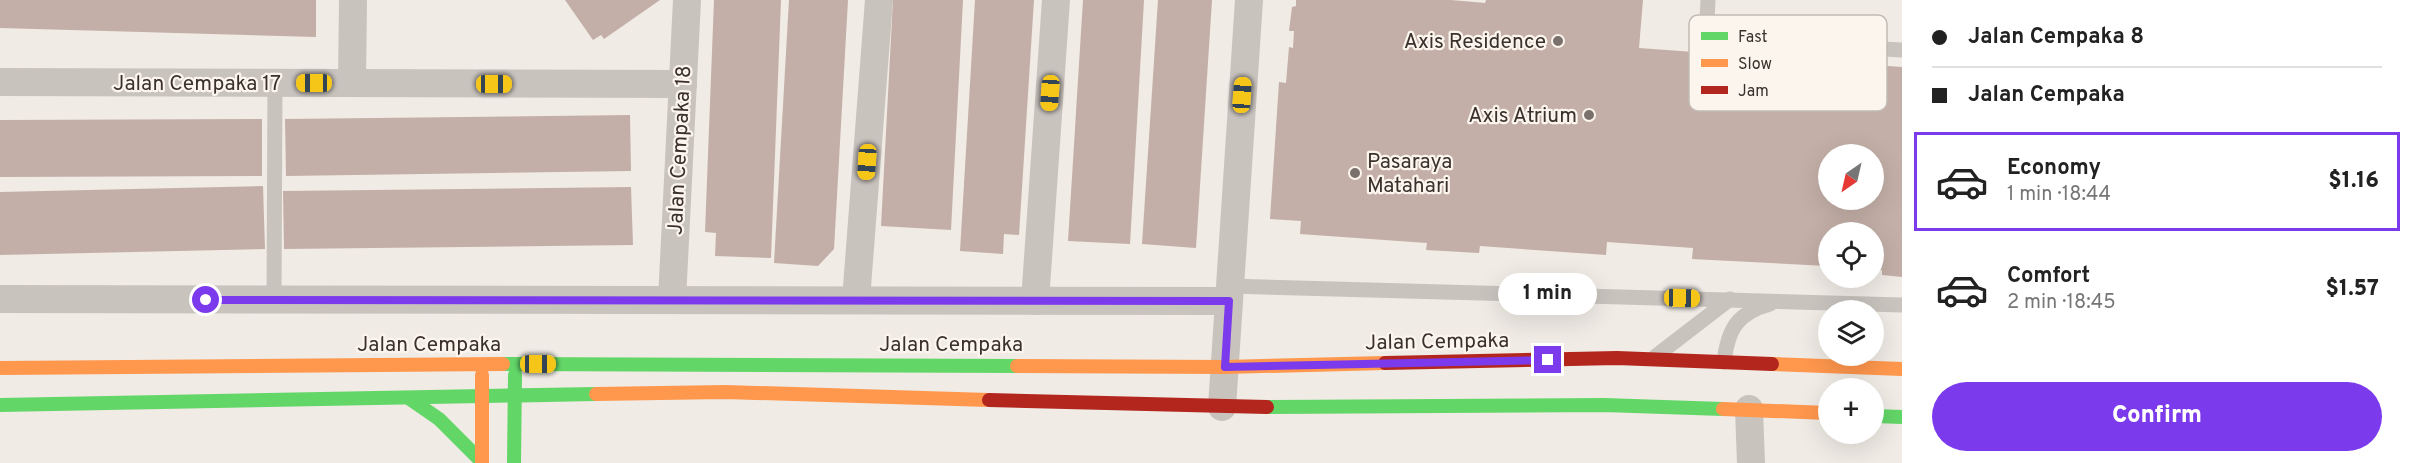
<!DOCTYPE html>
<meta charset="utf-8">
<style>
body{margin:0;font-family:Overpass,sans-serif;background:#f6f6f6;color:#222;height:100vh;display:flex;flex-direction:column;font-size:22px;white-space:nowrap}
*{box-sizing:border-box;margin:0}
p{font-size:20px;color:#767676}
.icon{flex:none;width:33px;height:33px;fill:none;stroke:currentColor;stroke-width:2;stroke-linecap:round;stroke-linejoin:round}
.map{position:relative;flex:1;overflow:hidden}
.panel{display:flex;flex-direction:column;background:#fff;width:510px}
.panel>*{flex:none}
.guide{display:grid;align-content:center;height:132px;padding:0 30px;background:#fff}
.needle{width:39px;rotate:214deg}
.tools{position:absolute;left:1818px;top:144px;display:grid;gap:12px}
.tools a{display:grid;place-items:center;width:66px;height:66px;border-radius:50%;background:#fff;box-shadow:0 6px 24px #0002;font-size:30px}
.end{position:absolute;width:27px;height:27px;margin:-14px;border:8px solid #7c3aed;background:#fff;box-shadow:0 0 0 3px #fff}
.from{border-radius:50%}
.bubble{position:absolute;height:42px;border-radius:21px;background:#fff;box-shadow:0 6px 24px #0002;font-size:20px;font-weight:800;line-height:42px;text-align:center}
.car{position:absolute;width:18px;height:36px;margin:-18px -9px;border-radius:8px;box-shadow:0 0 4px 2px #0007;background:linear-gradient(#f5c518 24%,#345 0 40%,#f5c518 0 76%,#345 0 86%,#f5c518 0)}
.guide b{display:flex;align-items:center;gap:21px;height:57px;font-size:22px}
.guide b+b{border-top:2px solid #e0e0e0}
.guide i{width:15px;height:15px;background:#222}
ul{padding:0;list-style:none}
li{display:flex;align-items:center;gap:18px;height:99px;margin:0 12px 9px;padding:0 18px;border:3px solid transparent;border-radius:0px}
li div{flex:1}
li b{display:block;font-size:22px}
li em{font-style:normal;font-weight:800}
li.current{border-color:#7c3aed}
li>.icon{width:54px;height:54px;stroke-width:1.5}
.cta{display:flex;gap:12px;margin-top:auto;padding:12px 30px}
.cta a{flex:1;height:69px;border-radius:36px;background:#7c3aed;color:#fff;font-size:24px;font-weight:800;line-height:69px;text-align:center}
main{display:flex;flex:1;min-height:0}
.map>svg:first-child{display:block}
</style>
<main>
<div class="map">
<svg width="1902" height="463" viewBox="0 0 1902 463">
<rect width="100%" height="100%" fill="#f0ebe5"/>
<g fill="#c3afa7" fill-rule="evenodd">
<polygon points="0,0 316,0 316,37 0,28"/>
<polygon points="565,0 660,0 604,39 601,35 593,40"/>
<polygon points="714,0 781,0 771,258 715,256 716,233 705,232"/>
<polygon points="789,0 848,0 834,249 818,266 774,263"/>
<polygon points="893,0 963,0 951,230 881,226"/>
<polygon points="975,0 1034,0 1019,235 1004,234 1003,254 960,251"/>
<polygon points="1083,0 1144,0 1130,244 1068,241"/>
<polygon points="1158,0 1212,0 1196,248 1142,244"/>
<path d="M1296 0H1451L1485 3 1486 0H1643L1639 48 1902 67V277L1882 275V270H1874V232H1828V266L1692 259 1693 248 1607 242 1606 255 1480 246 1479 253 1426 250 1427 243 1300 234 1301 221 1270 219 1279 82 1286 83 1289 47 1293 48 1294 31H1289L1292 7 1296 6ZM1828 154H1874V200H1828Z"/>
<polygon points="630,115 631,171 286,176 285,119"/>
<polygon points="262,119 262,176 0,177 0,120"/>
<polygon points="263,186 265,249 0,255 0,192"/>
<polygon points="631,187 633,245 284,249 283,191"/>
</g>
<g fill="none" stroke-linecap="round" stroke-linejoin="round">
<g stroke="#c9c3be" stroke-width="15">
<polyline points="1708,0 1706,39 1902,50"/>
<polyline points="1230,286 1902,305"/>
<polyline points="274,300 275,83"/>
<polyline points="1656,356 1730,299"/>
<path d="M1724 362C1728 329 1737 313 1770 304"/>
</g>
<g stroke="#c9c3be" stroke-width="28">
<polyline points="0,82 683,84"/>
<polyline points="352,83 353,0"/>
<polyline points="0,299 1229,301"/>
<polyline points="672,300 687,0"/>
<polyline points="856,300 879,0"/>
<polyline points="1035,301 1056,0"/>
<polyline points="1222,407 1249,0"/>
<polyline points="1749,409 1751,463"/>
</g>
<g stroke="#63d668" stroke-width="14">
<polyline points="503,364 1017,366"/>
<polyline points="410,399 439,419 482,462"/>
<polyline points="0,405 596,394"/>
<polyline points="1267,407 1604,405 1723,409"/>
<polyline points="1874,416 1902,417"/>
<polyline points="514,463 515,375"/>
</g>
<g stroke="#ff974d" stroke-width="14">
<polyline points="1772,364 1902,369"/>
<polyline points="1017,366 1225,367 1385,363"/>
<polyline points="0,368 503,364"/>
<polyline points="482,375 482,463"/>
<polyline points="596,394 725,392 989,400"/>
<polyline points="1723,409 1828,413"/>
</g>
<g stroke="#b3261e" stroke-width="14">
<polyline points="1385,363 1617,358 1772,364"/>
<polyline points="989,400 1267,407"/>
</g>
</g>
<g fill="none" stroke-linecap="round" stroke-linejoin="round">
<polyline stroke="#7c3aed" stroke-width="8" points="206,300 1229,301 1225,367 1548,360"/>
</g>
<g fill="#7a716c" stroke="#fbf5ee" stroke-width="2">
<circle cx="1558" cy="41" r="6"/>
<circle cx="1589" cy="115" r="6"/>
<circle cx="1355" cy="173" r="6"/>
</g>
<g text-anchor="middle" stroke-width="4.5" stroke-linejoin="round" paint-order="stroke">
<g font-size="21" fill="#3b302b" stroke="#fbf5ee" text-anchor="end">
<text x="1546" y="48">Axis Residence</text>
<text x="1577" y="122">Axis Atrium</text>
<text x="1367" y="168" text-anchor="start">Pasaraya<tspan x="1367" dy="24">Matahari</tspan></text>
</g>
<g font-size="21" fill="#3b302b" stroke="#fbf5ee">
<text x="197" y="90">Jalan Cempaka 17</text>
<text transform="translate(679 150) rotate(-87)" y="7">Jalan Cempaka 18</text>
<text transform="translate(1437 341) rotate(-1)" y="7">Jalan Cempaka</text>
<text x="429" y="351">Jalan Cempaka</text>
<text x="951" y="351">Jalan Cempaka</text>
</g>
</g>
<rect x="1689" y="15" width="198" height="96" rx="9" fill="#fbf5ee" stroke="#c1bab4" stroke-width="1.5"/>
<rect x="1701" y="32" width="27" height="8" fill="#63d668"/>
<rect x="1701" y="59" width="27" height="8" fill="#ff974d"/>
<rect x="1701" y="86" width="27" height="8" fill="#b3261e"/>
<g font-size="16" fill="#3b302b">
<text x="1738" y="42">Fast</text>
<text x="1738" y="69">Slow</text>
<text x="1738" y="96">Jam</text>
</g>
</svg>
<div class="tools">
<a><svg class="needle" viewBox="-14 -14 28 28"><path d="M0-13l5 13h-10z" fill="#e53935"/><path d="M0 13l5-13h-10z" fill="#767676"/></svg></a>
<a><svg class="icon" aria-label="locate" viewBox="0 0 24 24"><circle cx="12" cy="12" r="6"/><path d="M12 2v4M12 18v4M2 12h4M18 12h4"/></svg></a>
<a><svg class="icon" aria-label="layers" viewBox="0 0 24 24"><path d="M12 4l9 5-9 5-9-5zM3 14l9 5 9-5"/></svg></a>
<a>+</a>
</div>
<i class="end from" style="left:206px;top:300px"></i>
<i class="end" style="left:1548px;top:360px"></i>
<div class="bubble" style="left:1498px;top:273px;width:99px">1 min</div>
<i class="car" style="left:314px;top:83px;rotate:270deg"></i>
<i class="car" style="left:494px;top:84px;rotate:90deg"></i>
<i class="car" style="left:1050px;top:93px;rotate:184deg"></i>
<i class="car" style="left:1242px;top:95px;rotate:4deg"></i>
<i class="car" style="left:867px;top:162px;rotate:184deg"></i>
<i class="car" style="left:1682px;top:298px;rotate:91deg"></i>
<i class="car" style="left:538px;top:364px;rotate:90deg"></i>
</div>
<section class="panel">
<div class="guide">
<b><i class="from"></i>Jalan Cempaka 8</b>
<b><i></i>Jalan Cempaka</b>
</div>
<ul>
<li class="current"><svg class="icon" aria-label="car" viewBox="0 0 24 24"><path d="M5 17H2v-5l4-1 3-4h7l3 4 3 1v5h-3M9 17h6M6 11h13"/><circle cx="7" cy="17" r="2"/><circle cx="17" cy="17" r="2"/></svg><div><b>Economy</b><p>1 min · 18:44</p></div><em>$1.16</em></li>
<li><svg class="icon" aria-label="car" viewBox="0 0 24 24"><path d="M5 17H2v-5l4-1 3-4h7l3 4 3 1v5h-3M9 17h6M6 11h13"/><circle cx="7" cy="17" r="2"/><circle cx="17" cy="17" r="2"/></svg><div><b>Comfort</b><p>2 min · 18:45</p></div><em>$1.57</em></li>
</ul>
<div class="cta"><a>Confirm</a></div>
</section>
</main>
